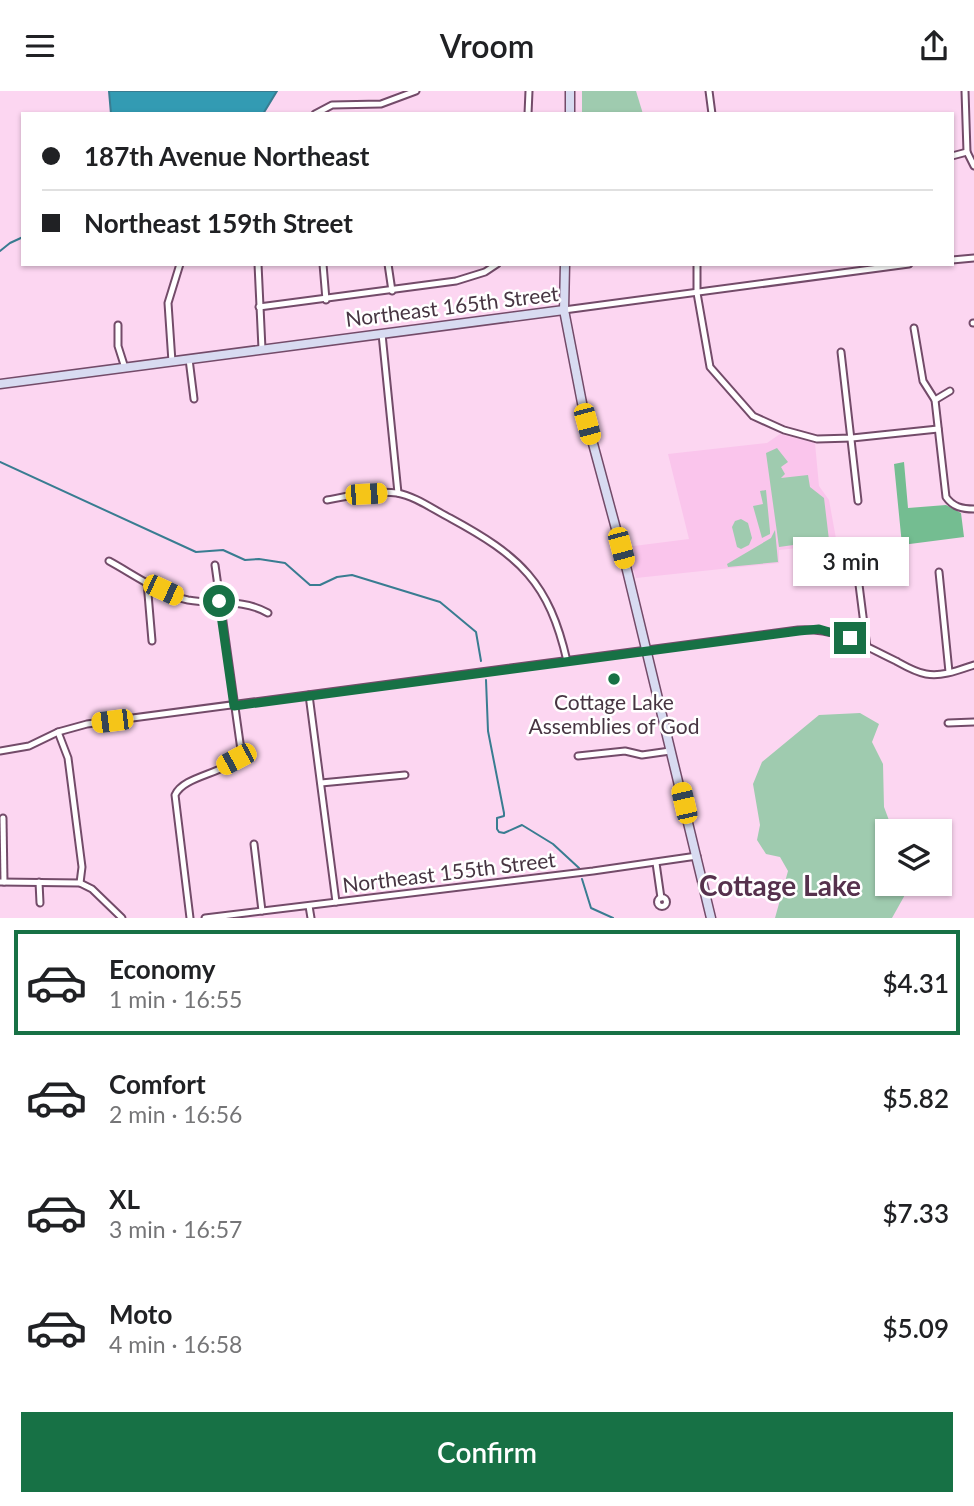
<!DOCTYPE html>
<meta charset="utf-8">
<style>
body{margin:0;font-family:Lato,sans-serif;background:#f6f6f6;color:#202124;height:100vh;display:flex;flex-direction:column;font-size:26px;white-space:nowrap}
*{box-sizing:border-box;margin:0}
p{font-size:23px;color:#757577}
.icon{flex:none;width:38px;height:38px;fill:none;stroke:currentColor;stroke-width:2;stroke-linecap:round;stroke-linejoin:round}
.map{position:relative;height:827px;overflow:hidden}
.panel{display:flex;flex-direction:column;background:#fff;flex:1}
.panel>*{flex:none}
.top-card{position:absolute;left:21px;top:21px;width:933px;height:154px;border-radius:0px;box-shadow:0 2px 5px #0004;display:grid;align-content:center;height:154px;padding:0 21px;background:#fff}
.fabs{position:absolute;left:875px;top:728px;display:grid;gap:14px}
.fabs a{display:grid;place-items:center;width:77px;height:77px;border-radius:0px;background:#fff;box-shadow:0 2px 5px #0004;font-size:35px}
.end{position:absolute;width:32px;height:32px;margin:-16px;border:9px solid #177145;background:#fff;box-shadow:0 0 0 4px #fff}
.from{border-radius:50%}
.bubble{position:absolute;height:49px;border-radius:0px;background:#fff;box-shadow:0 2px 5px #0004;font-size:23px;font-weight:600;line-height:49px;text-align:center}
.car{position:absolute;width:21px;height:42px;margin:-21px -10px;border-radius:9px;box-shadow:0 0 5px 2px #0007;background:linear-gradient(#f5c518 24%,#345 0 40%,#f5c518 0 76%,#345 0 86%,#f5c518 0)}
.top-card b{display:flex;align-items:center;gap:24px;height:66px;font-size:26px}
.top-card b+b{border-top:2px solid #e0e0e0}
.top-card i{width:18px;height:18px;background:#202124}
ul{padding:12px 0 0;list-style:none}
li{display:flex;align-items:center;gap:21px;height:105px;margin:0 14px 10px;padding:0 7px;border:4px solid transparent;border-radius:0px}
li div{flex:1}
li b{display:block;font-size:26px}
li em{font-style:normal;font-weight:600}
li.selected{border-color:#177145}
li>.icon{width:63px;height:63px;stroke-width:1.5}
.cta{display:flex;gap:14px;margin-top:auto;padding:14px 21px}
.cta a{flex:1;height:80px;border-radius:0px;background:#177145;color:#fff;font-size:28px;font-weight:600;line-height:80px;text-align:center}
header{display:flex;justify-content:space-between;align-items:center;height:91px;padding:0 21px;background:#fff;font-size:32px;font-weight:600}
.map>svg:first-child{display:block}
</style>
<header><svg class="icon" aria-label="menu" viewBox="0 0 24 24"><path d="M4 6h16M4 12h16M4 18h16"/></svg>Vroom<svg class="icon" aria-label="share" viewBox="0 0 24 24"><path d="M12 15V3M7 8l5-5 5 5M5 13v7h14v-7"/></svg></header>
<div class="map">
<svg width="974" height="827" viewBox="0 0 974 827">
<rect width="100%" height="100%" fill="#fcd6f1"/>
<polygon fill="#fac5ec" points="780,343 815,352 819,395 829,409 837,453 779,459 779,472 636,487 626,456 689,448 668,363 767,352"/>
<g fill="#9fcbaf">
<polygon points="582,0 636,0 643,23 582,23"/>
<polygon points="777,357 788,371 781,376 785,383 781,387 808,384 810,396 824,407 829,449 779,456 766,362"/>
<polygon points="766,399 770,440 770,443 762,447 753,415 763,413 760,400"/>
<polygon points="741,428 748,432 752,447 749,454 741,458 737,456 732,436 735,430"/>
<polygon points="775,439 778,471 728,476 727,473 771,447"/>
<polygon points="860,622 879,633 872,651 883,673 884,716 893,740 887,740 887,793 911,793 892,827 775,827 788,780 780,766 766,763 757,749 760,734 753,693 762,671 819,624"/>
</g>
<polygon fill="#74bd91" points="904,371 908,417 946,414 961,422 964,446 902,454 894,373"/>
<polygon fill="#339bb3" stroke="#397c91" stroke-width="2" points="109,0 277,0 263,23 111,23"/>
<g fill="none" stroke-linecap="round" stroke-linejoin="round">
<g stroke="#397c91" stroke-width="2">
<polyline points="0,160 10,152 23,146"/>
<polyline points="0,371 196,461 223,459 245,469 259,468 285,472 310,494 320,494 337,486 352,484 440,511 476,541 481,570"/>
<polyline points="486,589 488,640 504,722 504,725 497,727 497,738 499,741 504,742 522,734 553,753 579,777"/>
<polyline points="582,788 591,817 613,827"/>
</g>
<g stroke="#734b69" stroke-width="9">
<g id="street">
<polyline points="709,0 712,23"/>
<polyline points="965,0 967,61 974,75"/>
<polyline points="315,23 332,14 381,13 416,0"/>
<polyline points="528,23 529,0"/>
<polyline points="952,65 967,61"/>
<polyline points="952,169 974,167"/>
<polyline points="258,173 262,258"/>
<polyline points="323,173 326,209"/>
<polyline points="388,173 392,200"/>
<polyline points="697,173 697,202 710,276 753,325 784,339 817,348 852,347 938,338"/>
<polyline points="259,216 456,190 485,181 497,173"/>
<polyline points="564,219 909,173"/>
<polyline points="973,232 974,232"/>
<polyline points="118,234 118,255 125,277"/>
<path d="M914 237 923 290 935 309 946 406C953 416 962 418 974 418"/>
<polyline points="382,243 398,402"/>
<polyline points="841,261 858,410"/>
<polyline points="189,268 194,308"/>
<polyline points="172,271 168,212 180,173"/>
<polyline points="935,309 950,300"/>
<path d="M327 409C349 405 375 399 397 402 415 405 434 419 450 427 520 465 549 491 567 570"/>
<path d="M109 470C133 483 160 503 188 509 215 514 242 507 268 522"/>
<polyline points="856,470 867,557"/>
<polyline points="939,481 949,581"/>
<polyline points="147,491 152,550"/>
<polyline points="309,604 336,811"/>
<polyline points="948,632 974,631"/>
<polyline points="58,641 68,667 82,776 80,792"/>
<path d="M0 660 29 655 58 641 87 633 798 539C839 537 860 553 896 570 905 575 915 581 926 583 942 586 959 579 974 574"/>
<polyline points="578,665 625,660 642,664 670,660"/>
<polyline points="321,692 405,684"/>
<polyline points="3,727 4,791"/>
<polyline points="254,753 262,820"/>
<polyline points="656,772 661,807"/>
<polyline points="0,791 80,792 92,798 122,827"/>
<polyline points="39,791 40,812"/>
<circle cx="662" cy="811" r="4.5"/>
<polyline points="309,815 311,827"/>
<path d="M190 827 175 704C185 682 235 683 241 659L215 474"/>
<polyline points="205,827 593,780 697,765"/>
</g>
</g>
<g stroke="#734b69" stroke-width="11">
<g id="secondary">
<polyline points="570,23 570,0"/>
<polyline points="565,173 564,219 582,312 625,471 711,827"/>
<polyline points="0,293 564,219"/>
</g>
</g>
<use href="#street" stroke="#fff" stroke-width="5"/>
<use href="#secondary" stroke="#d8dbf1" stroke-width="8"/>
</g>
<g fill="none" stroke-linecap="round" stroke-linejoin="round">
<polyline stroke="#177145" stroke-width="9" points="219,510 234,615 799,540 819,538 850,547"/>
</g>
<circle fill="#177145" stroke="#fff" stroke-width="2.5" cx="614" cy="588" r="7"/>
<g text-anchor="middle" stroke-width="5" stroke-linejoin="round" paint-order="stroke">
<g font-size="21" fill="#473542" stroke="#fff">
<text transform="translate(452 216) rotate(-7)" y="7">Northeast 165th Street</text>
<text transform="translate(449 782) rotate(-7)" y="7">Northeast 155th Street</text>
</g>
<g font-size="21" fill="#473542" stroke="#fff">
<text x="614" y="619">Cottage Lake<tspan x="614" dy="24">Assemblies of God</tspan></text>
</g>
<g font-size="28" font-weight="bold" fill="#56314d" stroke="#fff">
<text x="780" y="805">Cottage Lake</text>
</g>
</g>
</svg>
<div class="fabs">
<a><svg class="icon" aria-label="layers" viewBox="0 0 24 24"><path d="M12 4l9 5-9 5-9-5zM3 14l9 5 9-5"/></svg></a>
</div>
<i class="end from" style="left:219px;top:510px"></i>
<i class="end" style="left:850px;top:547px"></i>
<div class="bubble" style="left:793px;top:446px;width:116px">3 min</div>
<i class="car" style="left:587px;top:333px;rotate:165deg"></i>
<i class="car" style="left:366px;top:403px;rotate:87deg"></i>
<i class="car" style="left:621px;top:457px;rotate:165deg"></i>
<i class="car" style="left:163px;top:499px;rotate:115deg"></i>
<i class="car" style="left:112px;top:630px;rotate:263deg"></i>
<i class="car" style="left:236px;top:668px;rotate:242deg"></i>
<i class="car" style="left:684px;top:712px;rotate:347deg"></i>
<div class="top-card">
<b><i class="from"></i>187th Avenue Northeast</b>
<b><i></i>Northeast 159th Street</b>
</div>
</div>
<section class="panel">
<ul>
<li class="selected"><svg class="icon" aria-label="car" viewBox="0 0 24 24"><path d="M5 17H2v-5l4-1 3-4h7l3 4 3 1v5h-3M9 17h6M6 11h13"/><circle cx="7" cy="17" r="2"/><circle cx="17" cy="17" r="2"/></svg><div><b>Economy</b><p>1 min · 16:55</p></div><em>$4.31</em></li>
<li><svg class="icon" aria-label="car" viewBox="0 0 24 24"><path d="M5 17H2v-5l4-1 3-4h7l3 4 3 1v5h-3M9 17h6M6 11h13"/><circle cx="7" cy="17" r="2"/><circle cx="17" cy="17" r="2"/></svg><div><b>Comfort</b><p>2 min · 16:56</p></div><em>$5.82</em></li>
<li><svg class="icon" aria-label="car" viewBox="0 0 24 24"><path d="M5 17H2v-5l4-1 3-4h7l3 4 3 1v5h-3M9 17h6M6 11h13"/><circle cx="7" cy="17" r="2"/><circle cx="17" cy="17" r="2"/></svg><div><b>XL</b><p>3 min · 16:57</p></div><em>$7.33</em></li>
<li><svg class="icon" aria-label="car" viewBox="0 0 24 24"><path d="M5 17H2v-5l4-1 3-4h7l3 4 3 1v5h-3M9 17h6M6 11h13"/><circle cx="7" cy="17" r="2"/><circle cx="17" cy="17" r="2"/></svg><div><b>Moto</b><p>4 min · 16:58</p></div><em>$5.09</em></li>
</ul>
<div class="cta"><a>Confirm</a></div>
</section>
